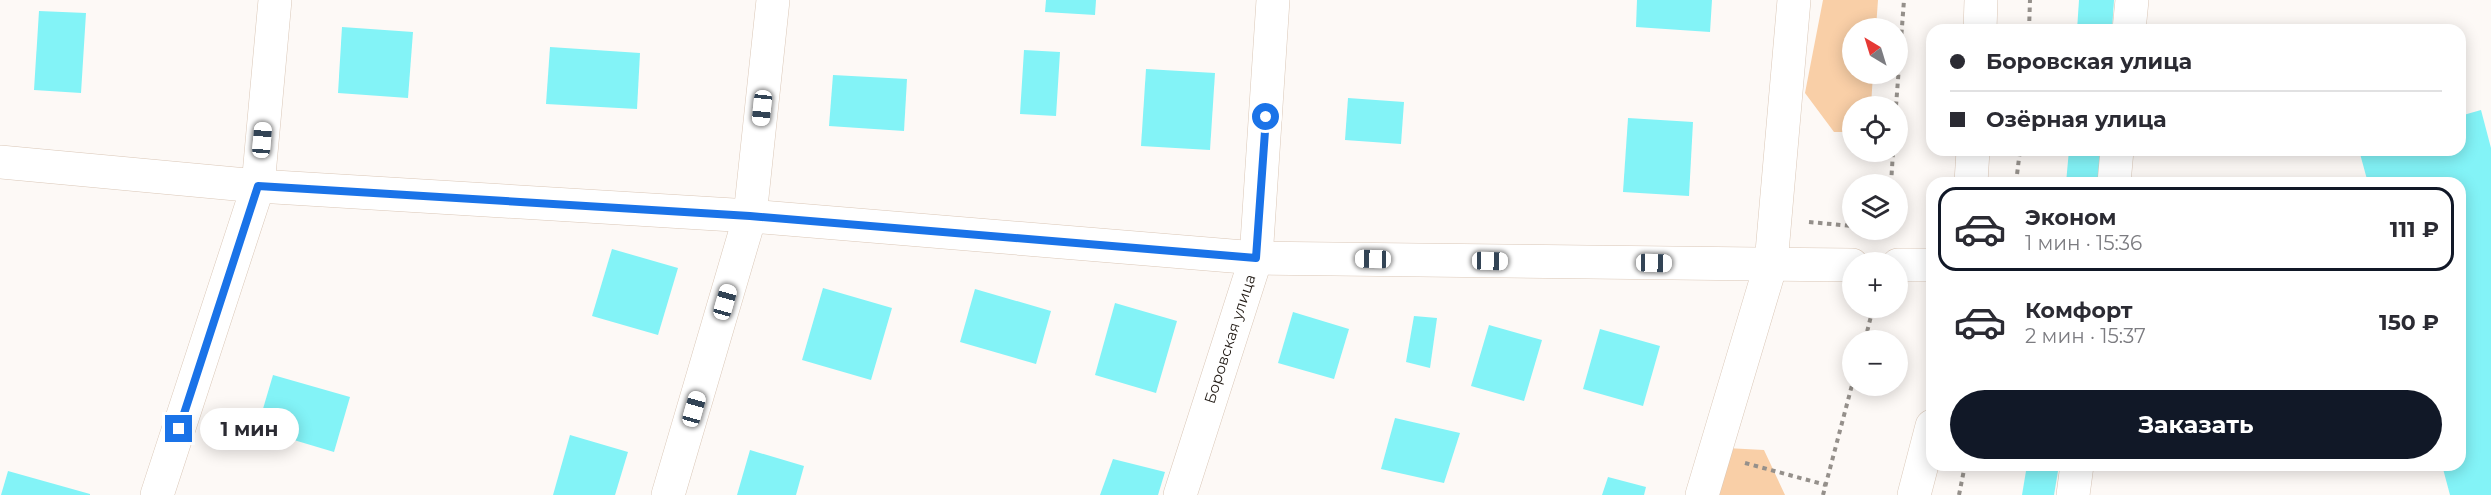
<!DOCTYPE html>
<html lang="ru">
<meta charset="utf-8">
<style>
body{margin:0;font-family:Montserrat,sans-serif;background:#f2f2f3;color:#2b2b33;height:100vh;display:flex;flex-direction:column;font-size:22px;white-space:nowrap}
*{box-sizing:border-box;margin:0}
p{font-size:20px;color:#7c7c81}
.icon{flex:none;width:33px;height:33px;fill:none;stroke:currentColor;stroke-width:2;stroke-linecap:round;stroke-linejoin:round}
.map{position:relative;flex:1;overflow:hidden}
.panel{position:absolute;left:1926px;top:177px;width:540px;height:294px;display:flex;flex-direction:column;background:#fff;border-radius:18px;box-shadow:0 3px 15px #0003}
.panel>*{flex:none}
.banner{position:absolute;left:1926px;top:24px;width:540px;height:132px;border-radius:18px;box-shadow:0 3px 15px #0003;display:grid;align-content:center;height:132px;padding:0 24px;background:#fff}
.needle{width:39px;rotate:322deg}
.buttons{position:absolute;left:1842px;top:18px;display:grid;gap:12px}
.buttons a{display:grid;place-items:center;width:66px;height:66px;border-radius:50%;background:#fff;box-shadow:0 3px 15px #0003;font-size:30px}
.end{position:absolute;width:27px;height:27px;margin:-14px;border:8px solid #1a73e8;background:#fff;box-shadow:0 0 0 3px #fff}
.from{border-radius:50%}
.bubble{position:absolute;height:42px;border-radius:21px;background:#fff;box-shadow:0 3px 15px #0003;font-size:20px;font-weight:700;line-height:42px;text-align:center}
.car{position:absolute;width:18px;height:36px;margin:-18px -9px;border-radius:8px;box-shadow:0 0 4px 2px #0007;background:linear-gradient(#fff 24%,#345 0 40%,#fff 0 76%,#345 0 86%,#fff 0)}
.banner b{display:flex;align-items:center;gap:21px;height:57px;font-size:22px}
.banner b+b{border-top:2px solid #e1e1e2}
.banner i{width:15px;height:15px;background:#2b2b33}
ul{padding:10px 0 0;list-style:none}
li{display:flex;align-items:center;gap:18px;height:84px;margin:0 12px 9px;padding:0 12px;border:3px solid transparent;border-radius:18px}
li div{flex:1}
li b{display:block;font-size:22px}
li em{font-style:normal;font-weight:700}
li.selected{border-color:#111827}
li>.icon{width:54px;height:54px;stroke-width:1.5}
.primary-button{display:flex;gap:12px;margin-top:auto;padding:12px 24px}
.primary-button a{flex:1;height:69px;border-radius:36px;background:#111827;color:#fff;font-size:24px;font-weight:700;line-height:69px;text-align:center}
.map>svg:first-child{display:block}
</style>
<div class="map">
<svg width="2491" height="495" viewBox="0 0 2491 495">
<rect width="100%" height="100%" fill="#fdf9f6"/>
<g fill="#f9cfa7">
<polygon points="1823,0 1878,0 1876,28 1852,28 1852,74 1873,74 1871,106 1852,106 1852,132 1834,132 1805,93"/>
<polygon points="1726,448 1764,450 1785,495 1712,495"/>
</g>
<g fill="#83f3f7">
<polygon points="1046,0 1096,0 1095,15 1045,12"/>
<polygon points="1637,0 1712,0 1710,32 1636,27"/>
<polygon points="2079,0 2114,0 2112,30 2077,30"/>
<polygon points="39,11 86,13 81,93 34,90"/>
<polygon points="342,27 413,32 408,98 338,93"/>
<polygon points="550,47 640,53 637,109 546,104"/>
<polygon points="1024,50 1060,52 1056,116 1020,114"/>
<polygon points="1146,69 1215,73 1210,150 1141,146"/>
<polygon points="833,75 907,79 904,131 829,126"/>
<polygon points="1348,98 1404,102 1401,144 1345,140"/>
<polygon points="2481,110 2491,148 2491,495 2450,495 2442,465 2460,465 2460,183 2368,183 2359,150 2460,150 2460,116"/>
<polygon points="1628,118 1693,122 1689,196 1623,192"/>
<polygon points="2069,150 2101,150 2098,183 2066,183"/>
<polygon points="612,249 678,268 658,335 592,316"/>
<polygon points="823,288 892,308 871,380 802,360"/>
<polygon points="975,289 1051,311 1036,364 960,342"/>
<polygon points="1115,303 1177,321 1156,393 1095,375"/>
<polygon points="1293,312 1349,329 1334,379 1278,363"/>
<polygon points="1414,316 1437,318 1430,368 1406,362"/>
<polygon points="1489,325 1542,340 1524,401 1471,386"/>
<polygon points="1600,329 1660,346 1643,406 1583,389"/>
<polygon points="273,375 350,397 334,452 257,429"/>
<polygon points="1395,418 1460,433 1444,483 1381,469"/>
<polygon points="570,435 628,452 615,495 553,495"/>
<polygon points="750,450 804,466 796,495 737,495"/>
<polygon points="1113,459 1165,472 1158,495 1100,495"/>
<polygon points="2027,465 2059,465 2054,495 2022,495"/>
<polygon points="8,471 90,494 90,495 1,495"/>
<polygon points="1608,477 1646,487 1644,495 1602,495"/>
</g>
<g fill="none" stroke-linecap="round" stroke-linejoin="round">
<g stroke="#dac7b7" stroke-width="34">
<g id="minor">
<polyline points="2129,30 2132,0"/>
<polyline points="0,162 258,186 750,216 1256,258 1852,265"/>
<polyline points="2114,183 2117,150"/>
<polyline points="1898,265 1932,265"/>
<polyline points="157,495 258,186 275,0"/>
<polyline points="668,495 750,216 773,0"/>
<polyline points="1180,495 1256,258 1273,0"/>
<polyline points="1702,495 1771,264 1794,0"/>
<polyline points="2073,495 2077,465"/>
</g>
</g>
<g stroke="#dac7b7" stroke-width="34">
<g id="major">
<polyline points="1980,30 1981,0"/>
<polyline points="1971,183 1973,150"/>
<polyline points="1914,495 1932,426"/>
</g>
</g>
<g stroke="#95908b" stroke-width="4" stroke-dasharray="4.5 4.5" stroke-linecap="butt">
<polyline points="2029,30 2030,0"/>
<polyline points="1896,106 1904,0"/>
<polyline points="2016,183 2020,150"/>
<polyline points="1891,184 1893,152"/>
<polyline points="1809,222 1852,226"/>
<polyline points="1885,230 1887,230"/>
<polyline points="1865,340 1873,308"/>
<polyline points="1745,463 1826,485"/>
<polyline points="1823,495 1852,385"/>
<polyline points="1959,495 1965,465"/>
</g>
<use href="#minor" stroke="#fff" stroke-width="33"/>
<use href="#major" stroke="#fff" stroke-width="33"/>
</g>
<g fill="none" stroke-linecap="round" stroke-linejoin="round">
<polyline stroke="#1a73e8" stroke-width="8" points="179,429 258,186 750,216 1256,258 1266,117"/>
</g>
<g text-anchor="middle" stroke-width="5" stroke-linejoin="round" paint-order="stroke">
<g font-size="15" fill="#201913" stroke="#fff">
<text transform="translate(1230 339) rotate(-72)" y="5">Боровская улица</text>
</g>
</g>
</svg>
<div class="buttons">
<a><svg class="needle" viewBox="-14 -14 28 28"><path d="M0-13l5 13h-10z" fill="#e53935"/><path d="M0 13l5-13h-10z" fill="#7c7c81"/></svg></a>
<a><svg class="icon" aria-label="locate" viewBox="0 0 24 24"><circle cx="12" cy="12" r="6"/><path d="M12 2v4M12 18v4M2 12h4M18 12h4"/></svg></a>
<a><svg class="icon" aria-label="layers" viewBox="0 0 24 24"><path d="M12 4l9 5-9 5-9-5zM3 14l9 5 9-5"/></svg></a>
<a>+</a>
<a>−</a>
</div>
<i class="end from" style="left:1266px;top:117px"></i>
<i class="end" style="left:179px;top:429px"></i>
<div class="bubble" style="left:200px;top:408px;width:99px">1 мин</div>
<i class="car" style="left:762px;top:108px;rotate:186deg"></i>
<i class="car" style="left:262px;top:140px;rotate:5deg"></i>
<i class="car" style="left:1373px;top:259px;rotate:271deg"></i>
<i class="car" style="left:1490px;top:261px;rotate:91deg"></i>
<i class="car" style="left:1654px;top:263px;rotate:91deg"></i>
<i class="car" style="left:725px;top:302px;rotate:16deg"></i>
<i class="car" style="left:694px;top:409px;rotate:16deg"></i>
<div class="banner">
<b><i class="from"></i>Боровская улица</b>
<b><i></i>Озёрная улица</b>
</div>
<section class="panel">
<ul>
<li class="selected"><svg class="icon" aria-label="car" viewBox="0 0 24 24"><path d="M5 17H2v-5l4-1 3-4h7l3 4 3 1v5h-3M9 17h6M6 11h13"/><circle cx="7" cy="17" r="2"/><circle cx="17" cy="17" r="2"/></svg><div><b>Эконом</b><p>1 мин · 15:36</p></div><em>111 ₽</em></li>
<li><svg class="icon" aria-label="car" viewBox="0 0 24 24"><path d="M5 17H2v-5l4-1 3-4h7l3 4 3 1v5h-3M9 17h6M6 11h13"/><circle cx="7" cy="17" r="2"/><circle cx="17" cy="17" r="2"/></svg><div><b>Комфорт</b><p>2 мин · 15:37</p></div><em>150 ₽</em></li>
</ul>
<div class="primary-button"><a>Заказать</a></div>
</section>
</div>
